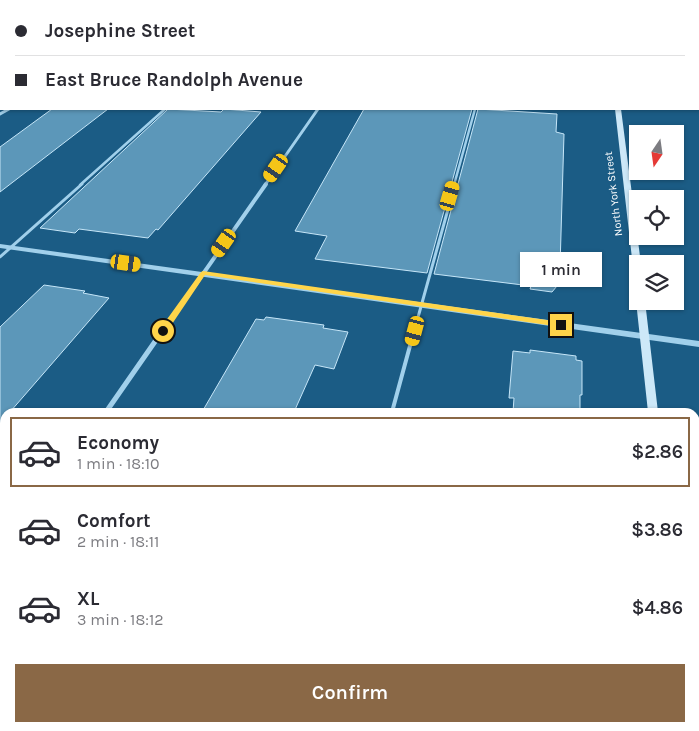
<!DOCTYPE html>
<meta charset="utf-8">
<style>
body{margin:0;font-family:Karla,sans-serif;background:#f2f2f3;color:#2b2b33;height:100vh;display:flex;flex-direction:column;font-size:19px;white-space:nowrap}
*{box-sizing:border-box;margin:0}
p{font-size:16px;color:#7c7c81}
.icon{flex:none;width:28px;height:28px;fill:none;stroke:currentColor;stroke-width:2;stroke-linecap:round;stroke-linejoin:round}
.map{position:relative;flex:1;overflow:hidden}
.drawer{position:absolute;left:0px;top:408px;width:700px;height:324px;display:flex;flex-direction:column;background:#fff;border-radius:15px 15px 0 0;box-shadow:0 1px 4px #0004}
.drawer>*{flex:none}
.guide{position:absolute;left:0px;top:0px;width:700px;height:110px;box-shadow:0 1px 4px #0004;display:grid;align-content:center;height:110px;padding:0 15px;background:#fff}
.needle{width:32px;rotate:193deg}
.buttons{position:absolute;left:629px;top:125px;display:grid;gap:10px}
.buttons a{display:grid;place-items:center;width:55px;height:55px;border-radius:0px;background:#fff;box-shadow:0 1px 4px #0004;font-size:25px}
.end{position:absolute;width:22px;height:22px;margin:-11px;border:6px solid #ffd54a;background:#111;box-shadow:0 0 0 2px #111}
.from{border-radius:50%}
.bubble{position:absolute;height:35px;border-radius:0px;background:#fff;box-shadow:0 1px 4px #0004;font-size:16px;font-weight:600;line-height:35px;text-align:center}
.car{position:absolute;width:15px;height:30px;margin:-15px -8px;border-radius:6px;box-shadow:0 0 4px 1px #0007;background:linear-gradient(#f5c518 24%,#345 0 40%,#f5c518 0 76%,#345 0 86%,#f5c518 0)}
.guide b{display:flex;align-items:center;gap:18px;height:48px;font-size:19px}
.guide b+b{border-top:1px solid #e1e1e2}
.guide i{width:12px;height:12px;background:#2b2b33}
ul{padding:9px 0 0;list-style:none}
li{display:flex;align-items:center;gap:15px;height:70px;margin:0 10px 8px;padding:0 5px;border:2px solid transparent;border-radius:0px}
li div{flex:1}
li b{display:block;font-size:19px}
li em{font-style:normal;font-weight:600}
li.active{border-color:#8a6846}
li>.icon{width:45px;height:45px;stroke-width:1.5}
.cta{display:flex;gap:10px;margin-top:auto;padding:10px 15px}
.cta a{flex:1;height:58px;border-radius:0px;background:#8a6846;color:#fff;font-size:20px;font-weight:600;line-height:58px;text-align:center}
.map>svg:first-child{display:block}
</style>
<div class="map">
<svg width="699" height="731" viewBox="0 0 699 731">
<rect width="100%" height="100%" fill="#1b5c85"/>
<g fill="#5c97b9" stroke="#c6e6f8">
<polygon points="52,109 108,109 0,192 0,147"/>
<polygon points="168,109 221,112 224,109 261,112 158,230 156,229 148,238 79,229 75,233 40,228"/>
<polygon points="364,109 472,109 427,273 315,259 327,236 295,231"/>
<polygon points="478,109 557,114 556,132 564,134 560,267 572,268 552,292 530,289 531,286 434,274"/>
<polygon points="44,285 85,291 83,293 109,298 10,412 5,412 5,419 0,425 0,327"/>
<polygon points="266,317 324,325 323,328 348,332 334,369 315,365 294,412 202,412 256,319 264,320"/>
<polygon points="530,350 576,356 576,360 582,361 582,395 580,395 580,412 513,412 514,398 509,398 513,351 530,353"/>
</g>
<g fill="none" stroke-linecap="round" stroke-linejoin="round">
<polyline stroke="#a1d0eb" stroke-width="2" points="63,1 66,0"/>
<g stroke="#a1d0eb" stroke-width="2.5">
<polyline points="80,185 165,109"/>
<polyline points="454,185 475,109"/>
</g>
<g stroke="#a1d0eb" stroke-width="3">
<polyline points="0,257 82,184"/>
<polyline points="417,321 455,184"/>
</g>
<polyline stroke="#a1d0eb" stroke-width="4" points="392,412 417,320"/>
<polyline stroke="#a1d0eb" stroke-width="5" points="304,731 306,726"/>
<polyline stroke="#a1d0eb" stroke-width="2.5" points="173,1 175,0"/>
<g stroke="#a1d0eb" stroke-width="3">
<polyline points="0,114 9,109"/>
<polyline points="265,185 318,109"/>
</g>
<polyline stroke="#a1d0eb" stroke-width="4" points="170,321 266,184"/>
<polyline stroke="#a1d0eb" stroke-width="5" points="106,412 170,320"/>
<polyline stroke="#a1d0eb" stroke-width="7" points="0,565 5,557"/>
<polygon fill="#a1d0eb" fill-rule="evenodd" points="0,244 699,341 699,347 0,248"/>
<g fill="#cde8f8" fill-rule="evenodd">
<rect x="604" y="0" width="4" height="1"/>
<polygon points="613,0 637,0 638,1 615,1"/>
<polygon points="615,109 621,109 641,264 638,264 638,278 634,276"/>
<polygon points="638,299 638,301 645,301 658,412 648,412 636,301"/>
<polygon points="695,721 698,731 682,731 681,726 695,726"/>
</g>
</g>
<polygon fill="#ffd54a" points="203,271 561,322 564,325 561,327 205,275 166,333 160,333 160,329 201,272"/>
<g text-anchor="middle" stroke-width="4" stroke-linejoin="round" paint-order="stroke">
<g font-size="11" fill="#fff" stroke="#1b5c85">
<text transform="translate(613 194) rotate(-97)" y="4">North York Street</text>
</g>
</g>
</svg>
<div class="buttons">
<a><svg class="needle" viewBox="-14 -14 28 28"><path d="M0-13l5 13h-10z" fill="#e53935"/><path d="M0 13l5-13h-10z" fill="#7c7c81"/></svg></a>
<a><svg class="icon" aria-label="locate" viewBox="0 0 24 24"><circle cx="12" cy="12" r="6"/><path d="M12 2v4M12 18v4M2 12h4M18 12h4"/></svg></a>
<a><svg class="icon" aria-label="layers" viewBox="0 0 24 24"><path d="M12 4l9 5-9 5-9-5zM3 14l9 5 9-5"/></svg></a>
</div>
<i class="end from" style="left:163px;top:331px"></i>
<i class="end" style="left:561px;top:325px"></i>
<div class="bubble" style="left:520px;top:252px;width:82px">1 min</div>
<i class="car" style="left:276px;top:168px;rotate:215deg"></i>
<i class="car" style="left:450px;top:196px;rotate:16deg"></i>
<i class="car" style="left:224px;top:243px;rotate:215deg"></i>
<i class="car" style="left:126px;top:263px;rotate:98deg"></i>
<i class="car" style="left:415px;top:331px;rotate:195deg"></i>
<div class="guide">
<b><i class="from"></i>Josephine Street</b>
<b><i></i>East Bruce Randolph Avenue</b>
</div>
<section class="drawer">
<ul>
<li class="active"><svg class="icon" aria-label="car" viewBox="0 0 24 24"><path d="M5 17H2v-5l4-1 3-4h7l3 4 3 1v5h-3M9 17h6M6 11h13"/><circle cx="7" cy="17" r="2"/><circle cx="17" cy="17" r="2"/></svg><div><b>Economy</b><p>1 min · 18:10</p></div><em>$2.86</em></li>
<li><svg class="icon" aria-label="car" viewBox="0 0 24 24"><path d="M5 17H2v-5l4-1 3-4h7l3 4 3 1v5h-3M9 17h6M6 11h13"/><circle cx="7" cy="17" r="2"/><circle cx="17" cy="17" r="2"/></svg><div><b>Comfort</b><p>2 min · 18:11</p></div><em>$3.86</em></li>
<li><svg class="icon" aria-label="car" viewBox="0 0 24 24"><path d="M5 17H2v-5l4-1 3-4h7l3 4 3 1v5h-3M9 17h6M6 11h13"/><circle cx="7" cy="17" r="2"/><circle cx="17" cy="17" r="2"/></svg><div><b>XL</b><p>3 min · 18:12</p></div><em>$4.86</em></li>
</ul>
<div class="cta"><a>Confirm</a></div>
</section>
</div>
